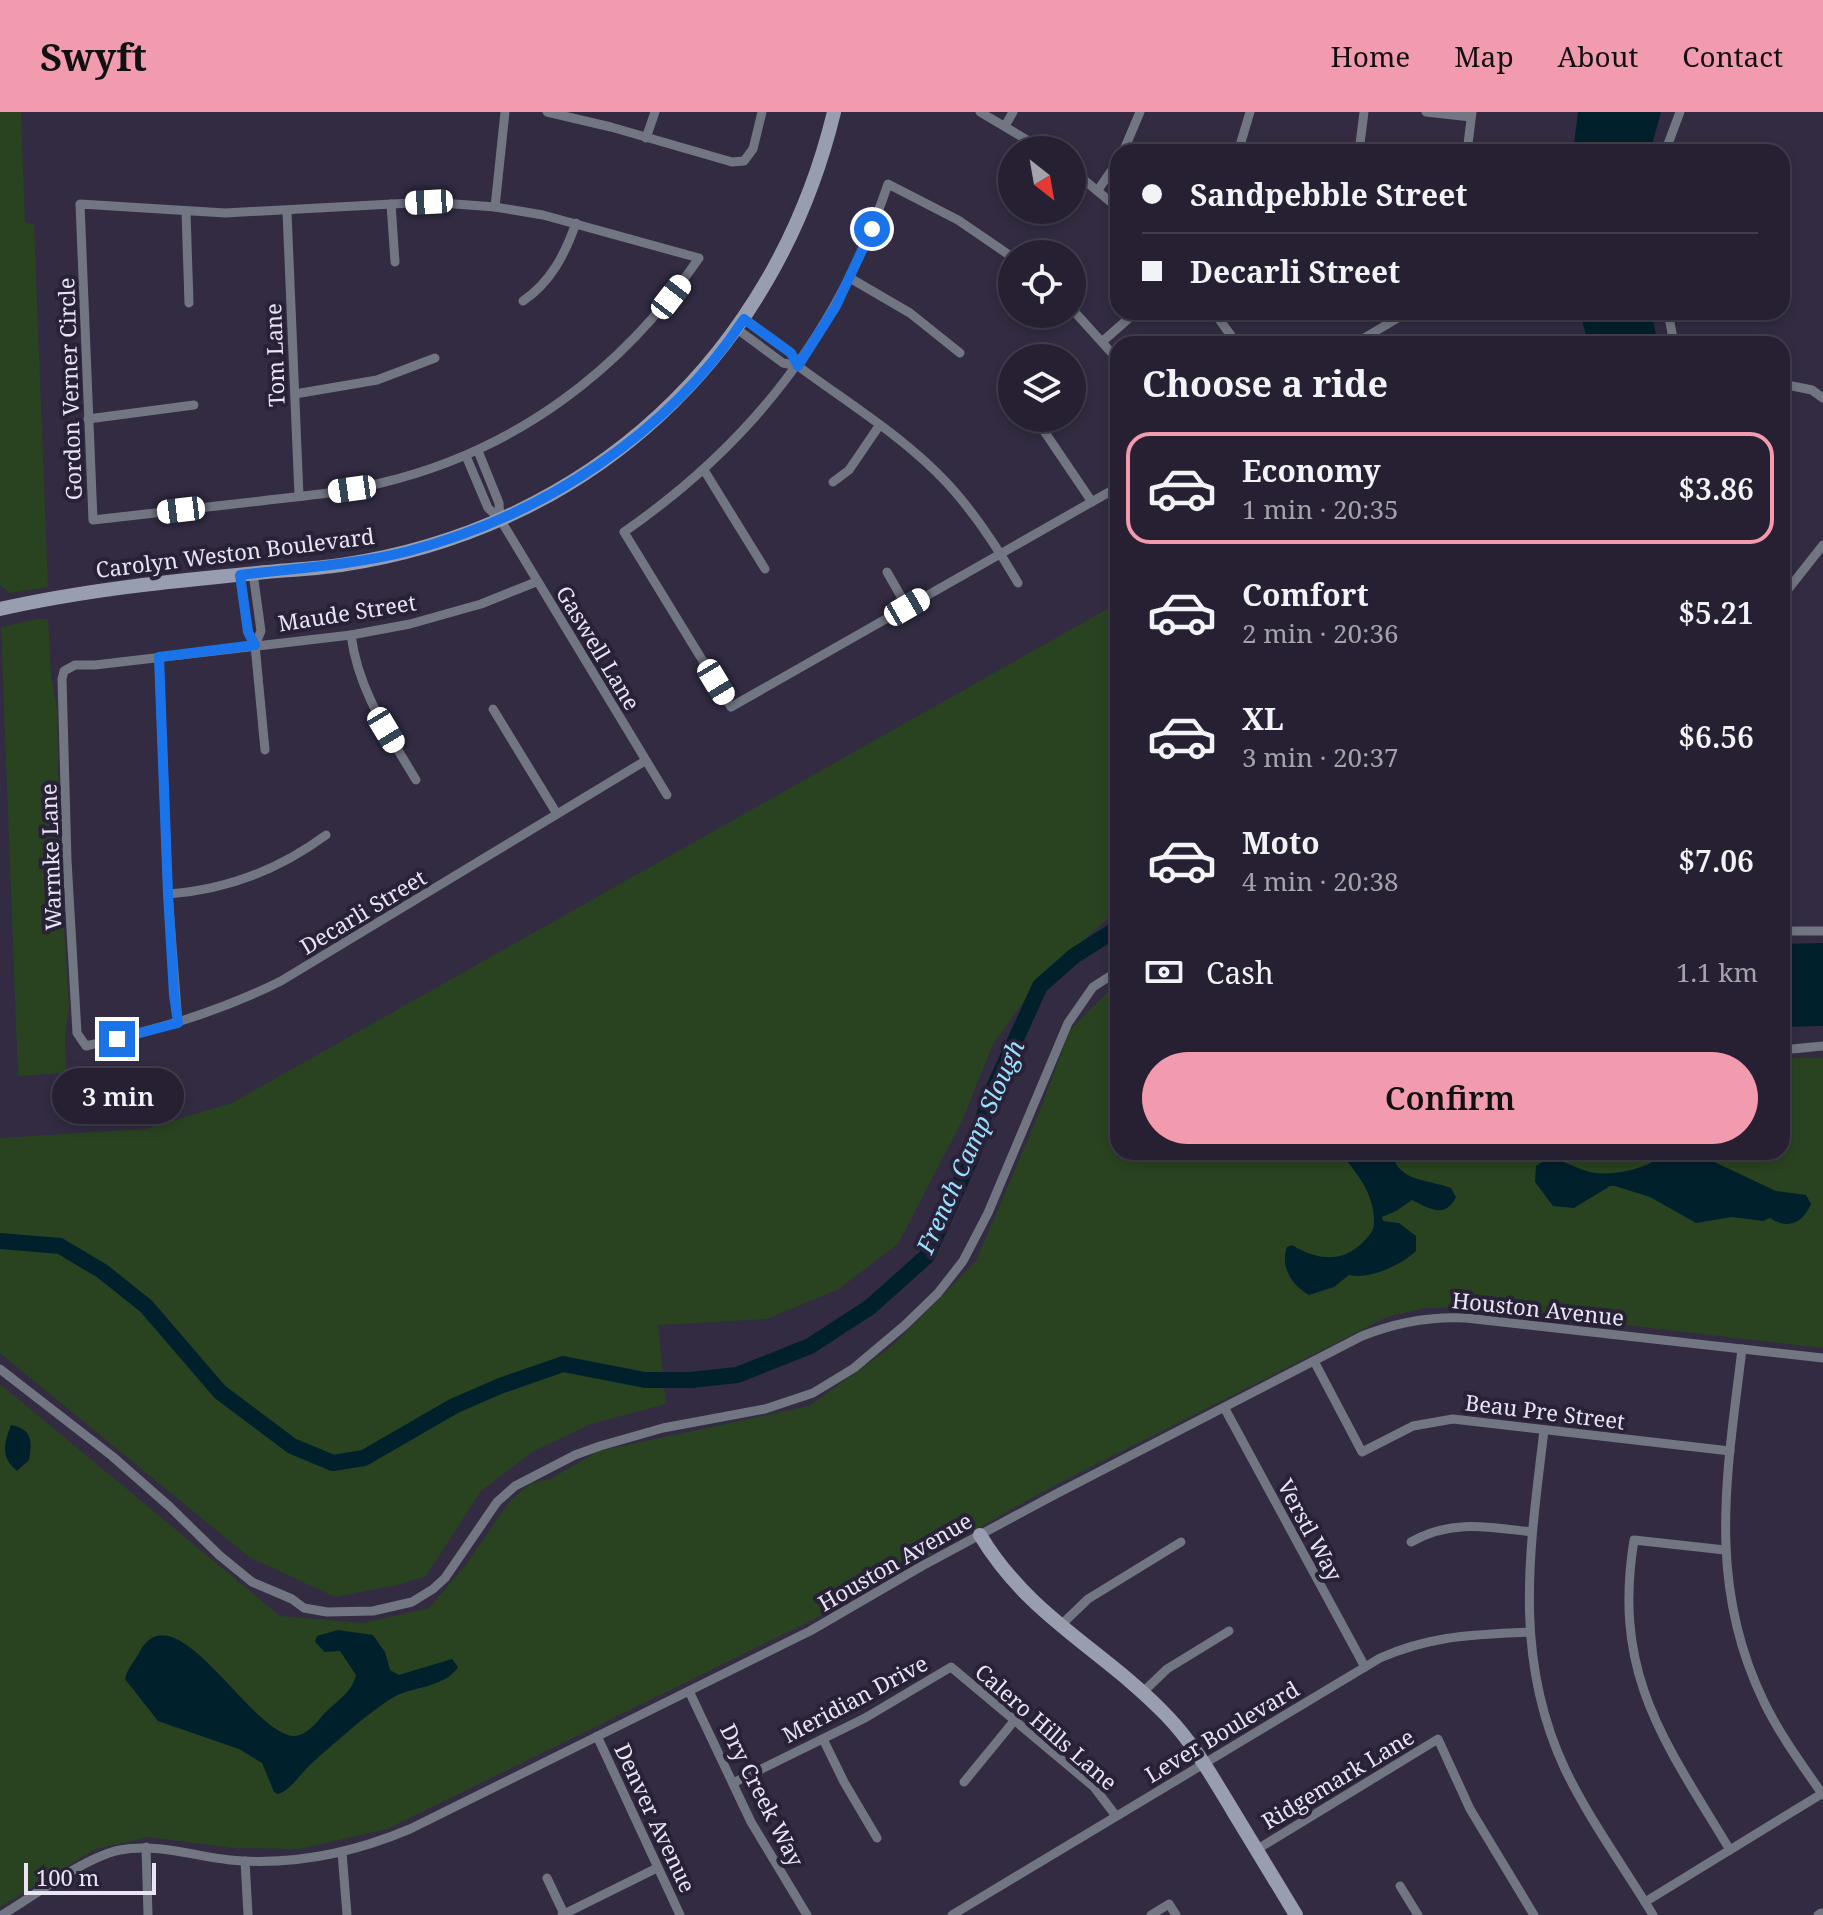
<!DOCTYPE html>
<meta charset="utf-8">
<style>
body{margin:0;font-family:"Noto Serif",serif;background:#2e283a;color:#f1f3f6;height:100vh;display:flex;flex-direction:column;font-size:30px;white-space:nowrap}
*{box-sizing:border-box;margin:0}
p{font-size:26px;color:#a4a3ac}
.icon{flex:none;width:44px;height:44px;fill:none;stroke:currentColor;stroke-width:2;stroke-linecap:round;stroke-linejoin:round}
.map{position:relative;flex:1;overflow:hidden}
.side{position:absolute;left:1110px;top:224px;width:680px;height:824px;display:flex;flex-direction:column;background:#262032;border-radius:24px;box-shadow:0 4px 12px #0003,0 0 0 2px #423e4d}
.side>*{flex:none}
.top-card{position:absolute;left:1110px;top:32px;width:680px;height:176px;border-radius:24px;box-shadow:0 4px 12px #0003,0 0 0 2px #423e4d;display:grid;align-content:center;height:176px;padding:0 32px;background:#262032}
.needle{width:52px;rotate:149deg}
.fabs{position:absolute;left:998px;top:24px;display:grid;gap:16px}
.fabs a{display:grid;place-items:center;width:88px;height:88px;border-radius:50%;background:#262032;box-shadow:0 4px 12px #0003,0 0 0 2px #423e4d;font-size:40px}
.scale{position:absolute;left:24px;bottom:20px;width:132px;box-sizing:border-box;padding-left:8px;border:4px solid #e9e5f4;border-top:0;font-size:22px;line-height:28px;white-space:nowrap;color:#e9e5f4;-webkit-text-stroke:6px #282137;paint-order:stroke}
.end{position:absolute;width:36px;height:36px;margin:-18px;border:10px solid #1a73e8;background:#fff;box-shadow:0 0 0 4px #fff}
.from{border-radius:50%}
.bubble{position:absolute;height:56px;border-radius:28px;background:#262032;box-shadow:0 4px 12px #0003,0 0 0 2px #423e4d;font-size:26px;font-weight:600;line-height:56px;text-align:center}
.car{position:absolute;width:24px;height:48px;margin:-24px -12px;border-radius:10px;box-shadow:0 0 6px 2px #0007;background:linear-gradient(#fff 24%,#345 0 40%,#fff 0 76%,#345 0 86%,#fff 0)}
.top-card b{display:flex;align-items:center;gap:28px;height:76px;font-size:30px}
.top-card b+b{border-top:2px solid #423e4d}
.top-card i{width:20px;height:20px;background:#f1f3f6}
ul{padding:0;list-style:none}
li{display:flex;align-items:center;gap:24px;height:112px;margin:0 16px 12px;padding:0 16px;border:4px solid transparent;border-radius:24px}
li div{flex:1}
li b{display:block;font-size:30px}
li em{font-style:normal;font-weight:600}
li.active{border-color:#f29aae}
li>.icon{width:72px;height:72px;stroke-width:1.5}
h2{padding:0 32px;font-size:36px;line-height:96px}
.pay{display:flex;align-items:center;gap:20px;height:88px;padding:0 32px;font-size:30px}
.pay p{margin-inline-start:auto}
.button{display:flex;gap:16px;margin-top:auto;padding:16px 32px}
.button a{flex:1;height:92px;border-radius:48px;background:#f29aae;color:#111;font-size:32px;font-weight:600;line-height:92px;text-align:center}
header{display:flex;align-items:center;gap:48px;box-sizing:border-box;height:112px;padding:0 40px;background:#f29aae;color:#111}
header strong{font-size:38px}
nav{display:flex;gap:44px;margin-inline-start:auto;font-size:28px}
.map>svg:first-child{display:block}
</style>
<header>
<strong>Swyft</strong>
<nav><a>Home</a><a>Map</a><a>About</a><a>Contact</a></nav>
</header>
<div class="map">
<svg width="1823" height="1803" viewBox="0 0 1823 1803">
<rect width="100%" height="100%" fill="#322b42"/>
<g fill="#294321">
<polygon points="0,0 21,0 25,110 34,113 48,475 10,481 0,473"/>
<polygon points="1118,491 1118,797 1038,870 993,932 962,1009 898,1132 839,1177 767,1207 658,1213 666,1292 591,1312 534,1339 481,1379 426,1464 398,1473 335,1485 249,1445 0,1241 0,1026 145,1017 232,991"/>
<polygon points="37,507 48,507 51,563 57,597 60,750 69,896 65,921 66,961 18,964 1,515"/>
<polygon points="1117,871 1118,1040 1782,1040 1782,946 1823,946 1823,1236 1469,1195 1425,1196 1387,1205 1059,1371 813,1508 387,1717 299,1737 232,1736 149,1725 96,1737 0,1795 0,1272 280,1504 363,1511 429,1496 468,1450 509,1390 531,1371 550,1367 599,1339 809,1294 891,1235 976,1149 1039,1001 1070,918"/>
</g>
<g fill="#00202c">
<polygon points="1578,0 1661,0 1650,40 1573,40"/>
<polygon points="1580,200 1651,200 1658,232 1588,232"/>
<polygon points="1823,831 1823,914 1782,915 1782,832"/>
<path d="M1339 1040H1392C1397 1070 1427 1067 1451 1076L1456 1085C1445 1107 1430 1097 1412 1088L1396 1099 1382 1105 1383 1109 1399 1111 1416 1124V1139C1401 1153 1370 1168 1349 1163L1334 1175 1309 1183C1291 1173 1280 1154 1287 1135L1292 1133C1315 1147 1340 1152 1361 1132 1367 1126 1374 1120 1374 1111 1375 1083 1357 1060 1339 1040Z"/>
<path d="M1670 1040H1693L1776 1079 1806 1083 1811 1092C1803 1111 1788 1118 1770 1106L1763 1109 1732 1105 1696 1111 1650 1085 1615 1074H1610L1574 1096 1553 1094 1535 1070 1536 1054C1556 1038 1574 1059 1596 1061 1621 1064 1650 1054 1670 1040Z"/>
<path d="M11 1313C33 1317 32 1330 29 1348L17 1359C0 1345 4 1332 11 1313Z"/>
<path d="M338 1518 373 1523 385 1540 390 1558 399 1563 452 1547 458 1555C445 1576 412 1574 392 1586 368 1601 331 1634 310 1653 299 1663 291 1678 278 1682L274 1680 262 1651 239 1637 158 1609 125 1567C127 1557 134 1550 139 1541 174 1474 248 1619 293 1624 304 1625 316 1612 322 1604 335 1590 352 1581 356 1563L340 1539 325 1540 315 1530 317 1524Z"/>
</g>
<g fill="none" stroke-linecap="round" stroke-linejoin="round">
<polyline stroke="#00202c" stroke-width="16" points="0,1129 60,1134 102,1159 146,1194 220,1280 292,1334 333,1351 364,1346 454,1294 500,1274 563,1252 645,1268 691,1268 737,1263 810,1234 870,1195 927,1144 972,1044 990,984 1040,874 1074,844 1118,816"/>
<g stroke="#727682" stroke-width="9">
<polyline points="547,0 611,15 732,50 744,49 753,37 762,0"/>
<polyline points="980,0 1044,38"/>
<polyline points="1426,0 1471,5"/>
<polyline points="1005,14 1013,0"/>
<polyline points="646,26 655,0"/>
<polyline points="1123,40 1140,0"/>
<polyline points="1238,40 1250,0"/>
<polyline points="1359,40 1364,0"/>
<polyline points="1467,40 1472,0"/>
<polyline points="1665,40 1680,0"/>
<polyline points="1072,58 1118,96"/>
<polyline points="1098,78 1118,49"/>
<path d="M429 90 495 95 543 103 699 146C622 259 515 339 381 371 342 381 301 384 261 389 205 395 149 402 93 408L80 92 225 101Z"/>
<polyline points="391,92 395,150"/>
<polyline points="495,95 505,0"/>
<polyline points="186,100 189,191"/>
<polyline points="287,100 299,384"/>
<path d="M1012 145 958 108 888 72C838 220 752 331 624 420L731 595 1118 375"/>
<polyline points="850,166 910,201 960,241"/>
<path d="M523 189C551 170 565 142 576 111"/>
<polyline points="1072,197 1118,248"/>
<polyline points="1214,200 1237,232"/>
<polyline points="1668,200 1674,232"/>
<polyline points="744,207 791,241 798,254"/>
<path d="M737 217 783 251 798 254C848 291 904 325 947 371 975 401 997 435 1018 471"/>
<polyline points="1103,229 1136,200"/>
<polyline points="1354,232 1408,200"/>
<polyline points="1782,272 1812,278 1823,286"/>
<polyline points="295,282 377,268 435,246"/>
<polyline points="88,307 194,293"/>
<polyline points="1038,310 1092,390"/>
<polyline points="478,339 499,391 500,407"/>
<polyline points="466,344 488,396 500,407 667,683"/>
<polyline points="704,358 765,457"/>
<polyline points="833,370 849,358 879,314"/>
<polyline points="887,460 907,495"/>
<polyline points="253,461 261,519 255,533"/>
<polyline points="240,463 248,520 255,533 265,638"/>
<path d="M536 470 481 492 410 512 351 523 95 553H75L64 559 62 567 67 748 77 921 86 934C157 917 215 902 281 869L645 649"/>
<polyline points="1782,485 1823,433"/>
<path d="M351 523C358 578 388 621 416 668"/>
<polyline points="159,545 168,782 178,911"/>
<polyline points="493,597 557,702"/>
<path d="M168 782C226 778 280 757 326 723"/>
<polyline points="1782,819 1823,819"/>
<polyline points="1782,938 1823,934"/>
<path d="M1742 1237C1727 1362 1706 1471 1764 1590 1780 1623 1802 1653 1823 1683"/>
<polyline points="1314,1249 1362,1340 1413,1314 1453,1307 1730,1339"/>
<polyline points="0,1257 112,1344 170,1395 219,1443 252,1470 292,1487 304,1496 327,1500 373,1499 412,1490 433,1477 445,1466 497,1390 515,1374 575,1343 600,1334 663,1316 765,1297 813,1281 854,1256 905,1213 938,1181 963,1149 988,1101 1068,911 1093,875 1118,859"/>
<polyline points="1225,1297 1365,1555"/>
<path d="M1544 1318C1530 1437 1512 1544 1565 1657 1590 1709 1624 1755 1653 1803"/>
<path d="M1411 1430C1451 1407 1489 1415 1532 1420"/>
<path d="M1725 1438 1634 1428C1612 1562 1664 1629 1730 1738"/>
<polyline points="1060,1514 1088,1487 1181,1430"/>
<polyline points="689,1579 751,1710 807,1803"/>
<polyline points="1142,1581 1167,1557 1229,1519"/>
<polyline points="597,1624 680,1803"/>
<polyline points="823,1627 844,1670 877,1726"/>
<polyline points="964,1670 1014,1609"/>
<polyline points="733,1671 865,1606 951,1555 1094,1675 1116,1704"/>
<polyline points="146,1735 148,1803"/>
<polyline points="1256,1738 1438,1627 1470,1697 1534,1803"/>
<polyline points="342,1740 347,1803"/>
<polyline points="245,1749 248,1803"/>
<polyline points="547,1766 564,1802"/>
<polyline points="1400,1774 1418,1803"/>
<polyline points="1645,1790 1823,1681"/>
<path d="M2 1803C34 1784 85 1745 120 1738 157 1731 194 1744 230 1748 293 1754 353 1741 410 1717L810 1519 922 1454 1056 1382 1362 1224C1397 1210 1429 1204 1466 1206L1823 1246"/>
<polyline points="562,1803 657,1756"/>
<path d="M952 1803 1380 1546C1432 1523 1473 1523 1529 1520"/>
<polyline points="1151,1803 1169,1792 1176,1803"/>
<polyline points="1818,1803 1821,1801"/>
</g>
<g stroke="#989eb0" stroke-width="14">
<path d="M0 497C84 478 172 469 257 461 285 458 313 457 341 453 590 416 775 243 834 0"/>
<path d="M980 1423C1030 1506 1103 1537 1167 1604 1194 1632 1213 1666 1233 1699 1254 1734 1275 1768 1296 1803"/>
</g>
</g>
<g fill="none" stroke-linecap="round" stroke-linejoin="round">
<path stroke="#1a73e8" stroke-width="10" d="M117 927 178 911 174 883 168 782 159 545 255 533 248 520 240 463C297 456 354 453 409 439 542 404 668 322 744 207L791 241 798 254 836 194 872 117"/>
</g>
<g text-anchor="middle" stroke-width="8" stroke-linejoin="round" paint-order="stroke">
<g font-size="22" fill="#e9e5f4" stroke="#282137">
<text transform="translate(275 243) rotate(-92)" y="8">Tom Lane</text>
<text transform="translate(70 277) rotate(-92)" y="8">Gordon Verner Circle</text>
<text transform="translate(235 441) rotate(-7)" y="8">Carolyn Weston Boulevard</text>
<text transform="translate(347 501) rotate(-9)" y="8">Maude Street</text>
<text transform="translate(598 536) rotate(59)" y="8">Gaswell Lane</text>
<text transform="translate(51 745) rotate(-92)" y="8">Warmke Lane</text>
<text transform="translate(363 800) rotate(-31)" y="8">Decarli Street</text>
<text transform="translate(1538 1197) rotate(6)" y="8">Houston Avenue</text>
<text transform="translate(1545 1300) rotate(7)" y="8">Beau Pre Street</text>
<text transform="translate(1310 1418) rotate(62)" y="8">Verstl Way</text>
<text transform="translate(895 1450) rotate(-30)" y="8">Houston Avenue</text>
<text transform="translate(855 1587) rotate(-28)" y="8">Meridian Drive</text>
<text transform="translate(1046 1615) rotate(41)" y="8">Calero Hills Lane</text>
<text transform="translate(1222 1620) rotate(-31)" y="8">Lever Boulevard</text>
<text transform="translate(1338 1667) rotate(-31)" y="8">Ridgemark Lane</text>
<text transform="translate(762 1683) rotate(63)" y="8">Dry Creek Way</text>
<text transform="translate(655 1706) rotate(65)" y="8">Denver Avenue</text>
</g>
<g font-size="24" font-style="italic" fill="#99e2ff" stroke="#282137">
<text transform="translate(971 1035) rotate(-66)" y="8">French Camp Slough</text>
</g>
</g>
</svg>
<div class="fabs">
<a><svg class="needle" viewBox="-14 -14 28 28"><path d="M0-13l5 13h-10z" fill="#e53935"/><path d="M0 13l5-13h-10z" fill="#a4a3ac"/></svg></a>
<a><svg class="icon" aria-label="locate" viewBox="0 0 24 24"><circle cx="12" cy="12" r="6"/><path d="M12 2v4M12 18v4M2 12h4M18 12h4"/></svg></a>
<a><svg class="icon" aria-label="layers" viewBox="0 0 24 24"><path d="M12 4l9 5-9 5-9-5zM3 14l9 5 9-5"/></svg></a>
</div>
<div class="scale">100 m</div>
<i class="end from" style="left:872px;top:117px"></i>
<i class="end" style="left:117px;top:927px"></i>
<div class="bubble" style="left:52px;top:956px;width:132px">3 min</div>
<i class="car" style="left:429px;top:90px;rotate:267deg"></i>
<i class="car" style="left:671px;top:185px;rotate:38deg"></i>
<i class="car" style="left:352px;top:377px;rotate:262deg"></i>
<i class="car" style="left:181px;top:398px;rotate:263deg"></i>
<i class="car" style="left:907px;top:495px;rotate:60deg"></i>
<i class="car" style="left:716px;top:570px;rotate:149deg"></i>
<i class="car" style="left:386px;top:618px;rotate:149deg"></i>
<div class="top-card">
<b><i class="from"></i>Sandpebble Street</b>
<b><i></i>Decarli Street</b>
</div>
<section class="side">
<h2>Choose a ride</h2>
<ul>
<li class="active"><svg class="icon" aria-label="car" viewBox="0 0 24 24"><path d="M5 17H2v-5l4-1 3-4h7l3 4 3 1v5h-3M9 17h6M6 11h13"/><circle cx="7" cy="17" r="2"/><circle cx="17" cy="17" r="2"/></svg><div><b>Economy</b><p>1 min · 20:35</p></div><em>$3.86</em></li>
<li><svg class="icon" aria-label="car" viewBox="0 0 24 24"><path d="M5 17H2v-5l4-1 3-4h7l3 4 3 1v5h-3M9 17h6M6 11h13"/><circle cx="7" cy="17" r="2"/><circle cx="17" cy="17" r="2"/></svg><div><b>Comfort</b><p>2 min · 20:36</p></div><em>$5.21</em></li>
<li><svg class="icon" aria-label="car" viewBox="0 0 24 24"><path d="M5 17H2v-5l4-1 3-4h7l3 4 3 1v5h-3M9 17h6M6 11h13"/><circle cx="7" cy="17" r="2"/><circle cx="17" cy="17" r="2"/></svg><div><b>XL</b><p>3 min · 20:37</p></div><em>$6.56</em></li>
<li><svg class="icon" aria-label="car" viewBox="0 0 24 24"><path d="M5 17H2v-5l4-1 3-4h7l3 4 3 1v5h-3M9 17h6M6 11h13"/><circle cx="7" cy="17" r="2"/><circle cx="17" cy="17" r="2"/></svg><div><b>Moto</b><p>4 min · 20:38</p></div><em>$7.06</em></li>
</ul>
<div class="pay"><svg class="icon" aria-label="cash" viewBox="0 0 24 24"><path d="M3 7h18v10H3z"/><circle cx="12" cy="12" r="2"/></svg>Cash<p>1.1 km</p></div>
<div class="button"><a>Confirm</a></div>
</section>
</div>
